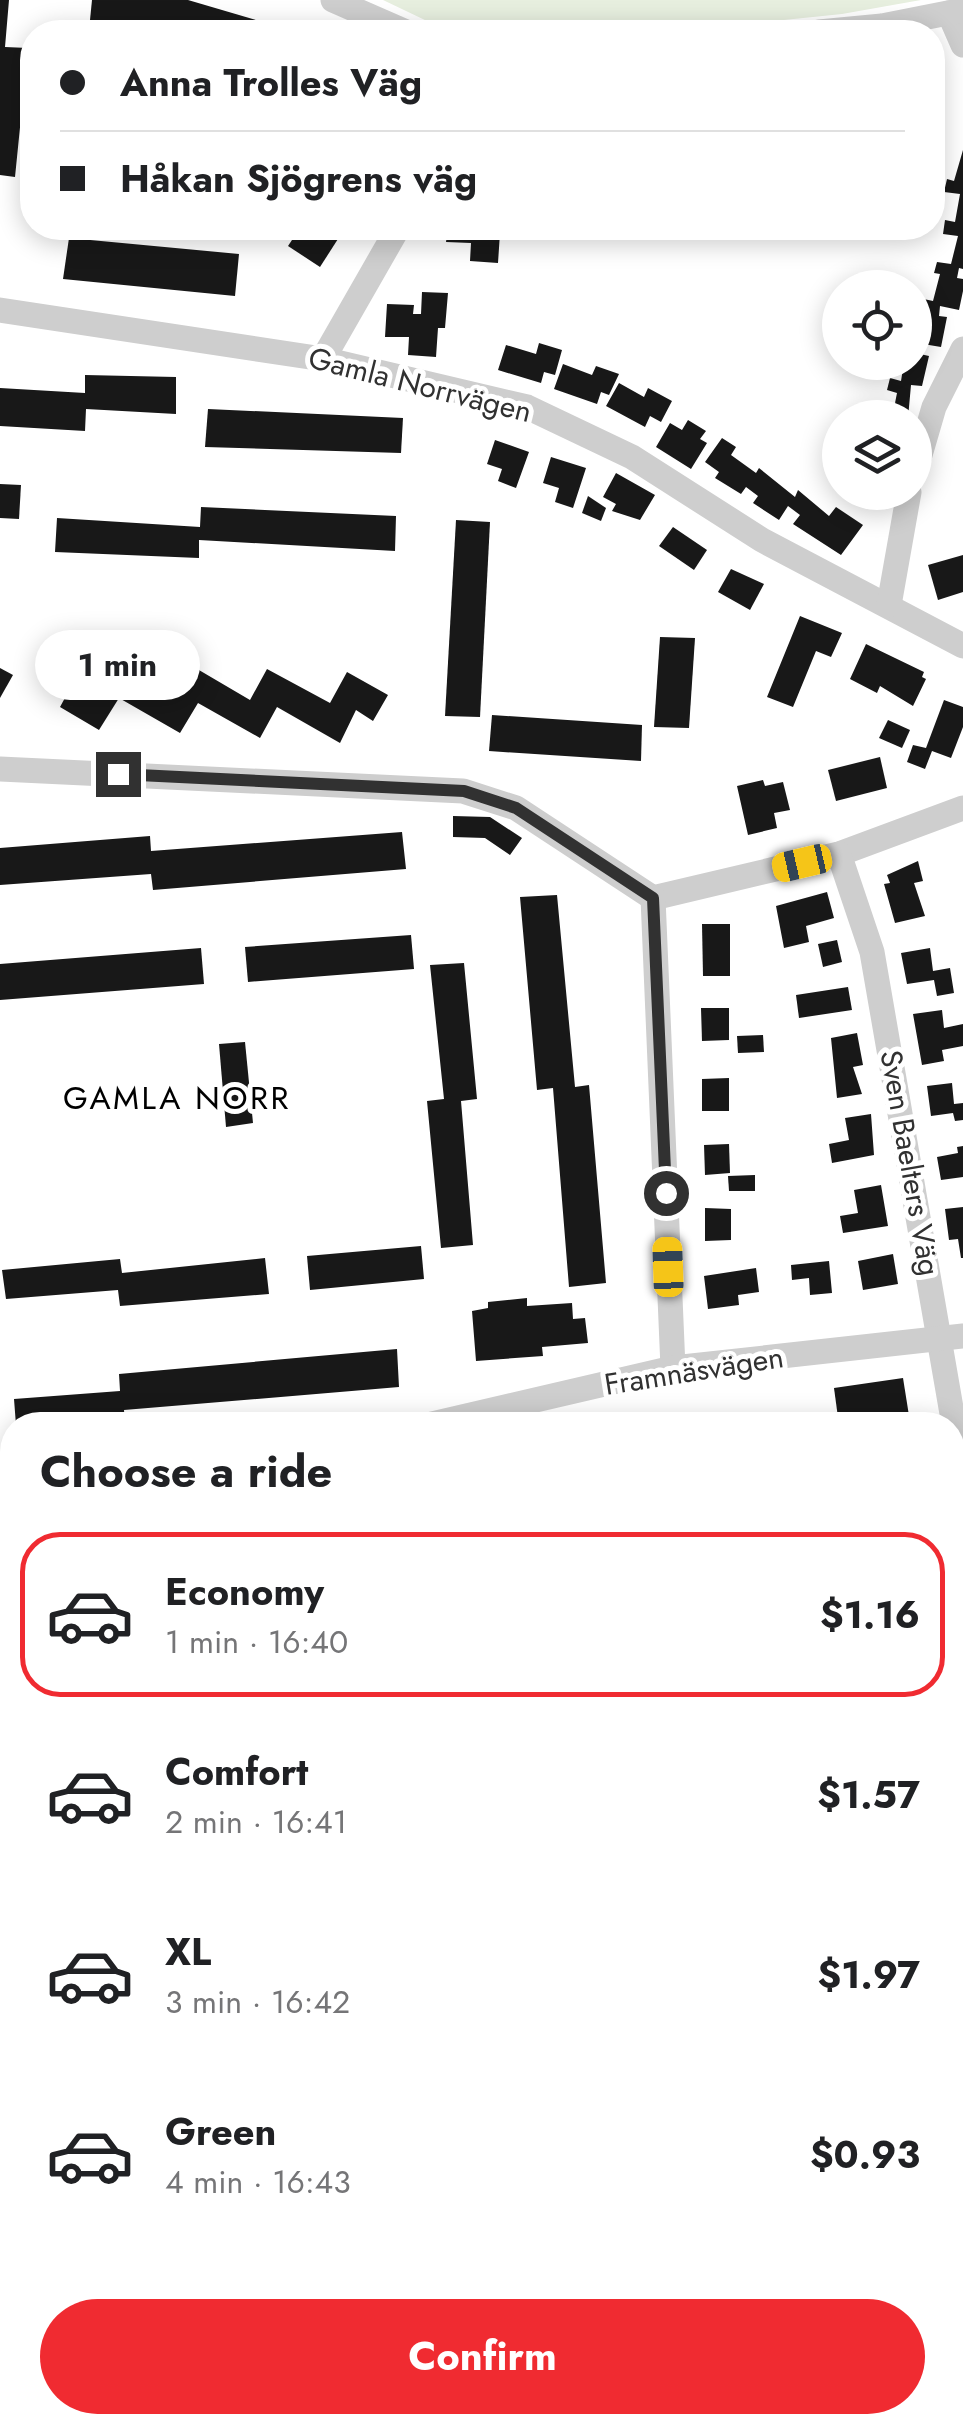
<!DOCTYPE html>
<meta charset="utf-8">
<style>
body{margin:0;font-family:Jost,sans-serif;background:#f6f6f6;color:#202124;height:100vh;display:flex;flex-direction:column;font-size:38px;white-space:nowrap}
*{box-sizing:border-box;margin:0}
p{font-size:32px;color:#757577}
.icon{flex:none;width:55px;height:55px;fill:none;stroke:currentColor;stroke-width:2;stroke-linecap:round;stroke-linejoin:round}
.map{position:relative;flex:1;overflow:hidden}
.drawer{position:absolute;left:0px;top:1412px;width:965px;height:1022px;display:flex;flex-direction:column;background:#fff;border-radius:40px 40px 0 0;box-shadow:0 5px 25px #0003}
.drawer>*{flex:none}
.guide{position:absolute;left:20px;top:20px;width:925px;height:220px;border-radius:40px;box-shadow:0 5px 25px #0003;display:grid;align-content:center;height:220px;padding:0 40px;background:#fff}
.buttons{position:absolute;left:822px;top:270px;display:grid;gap:20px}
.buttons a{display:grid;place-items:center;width:110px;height:110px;border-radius:50%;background:#fff;box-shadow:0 5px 25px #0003;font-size:50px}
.end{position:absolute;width:45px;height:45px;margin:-22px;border:12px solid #313131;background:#fff;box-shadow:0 0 0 5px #fff}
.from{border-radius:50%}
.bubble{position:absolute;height:70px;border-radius:35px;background:#fff;box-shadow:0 5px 25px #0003;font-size:32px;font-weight:700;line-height:70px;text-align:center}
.car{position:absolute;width:30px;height:60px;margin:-30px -15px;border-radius:12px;box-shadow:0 0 8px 2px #0007;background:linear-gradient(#f5c518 24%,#345 0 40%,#f5c518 0 76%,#345 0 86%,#f5c518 0)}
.guide b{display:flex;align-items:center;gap:35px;height:95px;font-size:38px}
.guide b+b{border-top:2px solid #e0e0e0}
.guide i{width:25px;height:25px;background:#202124}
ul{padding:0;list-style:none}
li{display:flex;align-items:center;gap:30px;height:165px;margin:0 20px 15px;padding:0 20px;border:5px solid transparent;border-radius:40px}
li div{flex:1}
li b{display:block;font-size:38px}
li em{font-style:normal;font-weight:700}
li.on{border-color:#f02b31}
li>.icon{width:90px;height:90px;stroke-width:1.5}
h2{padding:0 40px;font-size:45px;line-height:120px}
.cta{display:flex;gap:20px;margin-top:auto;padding:20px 40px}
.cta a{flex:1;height:115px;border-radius:60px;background:#f02b31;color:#fff;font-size:40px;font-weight:700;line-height:115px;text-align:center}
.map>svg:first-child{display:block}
</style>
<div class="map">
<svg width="963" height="2434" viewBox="0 0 963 2434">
<rect width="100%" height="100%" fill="#fff"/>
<g fill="#e7efdf">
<polygon points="383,0 921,0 842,14 669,32 450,32"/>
<polygon points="12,1752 12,2255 0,2266 0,1753"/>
<polygon points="963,2319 963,2434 603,2434 639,2422 952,2422 953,2322"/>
</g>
<g fill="#181818">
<polygon points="0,0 9,0 5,47 28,48 15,177 0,175"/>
<polygon points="92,0 188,0 297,32 173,32 90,20"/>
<polygon points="963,150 963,269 959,268 957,278 963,279 963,291 959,310 940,306 939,316 947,317 941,347 923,344 920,354 929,356 922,386 911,385 908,418 892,418 897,393 887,390 890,378 901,381 904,362 915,362 919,298 933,301 940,274 934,273 937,262 951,264 958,236 943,234 945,220 955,222 960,194 944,192 947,179 954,181"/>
<polygon points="300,228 345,228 320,267 288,246"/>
<polygon points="448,228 508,228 507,234 500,233 498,263 470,261 471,243 446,242"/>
<polygon points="69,238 239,254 235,296 63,279"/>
<polygon points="422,292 448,293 445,328 438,328 436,357 408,355 409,337 385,337 387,304 414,305 413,314 421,314"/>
<polygon points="539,343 562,350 555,375 544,372 541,383 498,370 506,345 536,354"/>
<polygon points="563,364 592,375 596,366 619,374 609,395 601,392 597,404 554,389"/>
<polygon points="85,375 176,377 176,414 86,409 85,431 0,426 0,388 85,393"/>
<polygon points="619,383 644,397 648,388 672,401 661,422 650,416 645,427 606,406"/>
<polygon points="208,409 403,418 401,453 205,447"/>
<polygon points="688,420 706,431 700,439 707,443 691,469 656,447 670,423 682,430"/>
<polygon points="722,438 736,447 731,455 756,473 759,468 795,497 798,490 829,516 836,507 863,525 841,555 793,524 800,515 788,506 779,520 753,503 758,496 746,487 741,494 715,478 719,472 705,462"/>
<polygon points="495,440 529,452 516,488 498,481 502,469 487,464"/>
<polygon points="551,457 586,468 573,508 555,502 559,488 543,483"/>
<polygon points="616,473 655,495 640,520 612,511 616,504 603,497"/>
<polygon points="0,484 21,485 19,519 0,518"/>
<polygon points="588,496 606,508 601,521 582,513"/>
<polygon points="201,507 396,516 395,551 199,540 199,558 55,552 57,518 200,527"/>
<polygon points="456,520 490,522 480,717 445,716"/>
<polygon points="673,527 707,550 694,570 659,546"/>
<polygon points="963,555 963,592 938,600 928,565"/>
<polygon points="731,569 764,584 750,610 718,592"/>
<polygon points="800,616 842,633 831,657 816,651 793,707 767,697"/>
<polygon points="660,637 695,638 689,728 654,727"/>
<polygon points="866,644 924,672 922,677 926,679 913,706 880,686 877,693 850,679"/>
<polygon points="105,660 169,695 187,663 250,700 267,669 330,703 347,672 388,695 373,721 356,710 340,743 277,707 260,738 198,703 180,733 119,698 99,730 60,707 73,683 88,692"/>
<polygon points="0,668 13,675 0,698"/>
<polygon points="944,700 963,707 963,727 951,758 932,751 925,769 907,762 913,745 926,748"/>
<polygon points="492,715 642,725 641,761 489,751"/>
<polygon points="888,720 910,730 902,748 879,738"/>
<polygon points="880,757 887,788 836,801 828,770"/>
<polygon points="763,780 765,786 783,782 790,810 774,813 777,828 748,835 737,786"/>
<polygon points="453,816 490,817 522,838 510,855 485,838 453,837"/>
<polygon points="402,832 406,869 153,890 151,874 0,885 0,848 150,836 151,851"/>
<polygon points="918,861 923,881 914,883 925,916 895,923 884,884 890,883 887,875"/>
<polygon points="827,892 834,918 806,926 809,942 784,948 776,906"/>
<polygon points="557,895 575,1087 589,1085 606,1283 569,1287 553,1088 537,1090 520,897"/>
<polygon points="702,924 730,924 730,976 703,976"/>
<polygon points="411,935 414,969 248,982 245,947"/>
<polygon points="837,940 842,962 823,967 818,944"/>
<polygon points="201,948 204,984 0,1000 0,964"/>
<polygon points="930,948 933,971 950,968 954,993 937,996 934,980 907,984 901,953"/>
<polygon points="464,963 477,1099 461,1101 473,1245 441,1248 427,1101 444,1099 430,965"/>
<polygon points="848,987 852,1010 799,1018 796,995"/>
<polygon points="701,1008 729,1008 729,1040 702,1041"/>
<polygon points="942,1010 944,1028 963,1024 963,1046 942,1050 944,1061 922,1065 913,1014"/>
<polygon points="857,1033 863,1065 853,1067 862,1094 837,1098 831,1038"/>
<polygon points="763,1035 764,1052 738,1053 737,1036"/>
<polygon points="245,1042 253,1123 226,1127 219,1044"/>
<polygon points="729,1078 729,1111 702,1111 702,1079"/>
<polygon points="952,1083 954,1104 963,1103 963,1120 955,1121 953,1113 931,1116 927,1086"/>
<polygon points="871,1114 874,1155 832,1163 829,1144 849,1140 845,1118"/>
<polygon points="729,1144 730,1173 705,1175 704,1145"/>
<polygon points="963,1146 963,1177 941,1180 937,1157 958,1153 957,1147"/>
<polygon points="755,1175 755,1191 729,1191 728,1176"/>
<polygon points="881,1185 888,1226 843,1233 840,1216 858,1213 854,1190"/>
<polygon points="963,1207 963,1258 961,1258 958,1239 949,1240 945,1209"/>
<polygon points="705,1208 731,1209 731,1240 705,1241"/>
<polygon points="421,1246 424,1279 310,1290 307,1256"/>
<polygon points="893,1254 898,1284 863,1290 858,1261"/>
<polygon points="265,1258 269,1294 120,1306 118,1290 6,1299 2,1270 120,1259 122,1273"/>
<polygon points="829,1261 832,1293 810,1295 809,1278 792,1280 791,1265"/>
<polygon points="756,1268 759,1292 738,1295 739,1305 708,1309 704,1276"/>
<polygon points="527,1298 527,1306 572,1303 573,1319 585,1318 588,1343 542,1347 543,1356 476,1361 472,1311 488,1308 488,1302"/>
<polygon points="397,1349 399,1387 124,1410 125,1425 16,1425 14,1399 120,1391 119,1374"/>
<polygon points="903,1378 910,1422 839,1425 834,1388"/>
<polygon points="781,1413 783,1425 740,1425 740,1421"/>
<polygon points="12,1655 12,1688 0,1690 0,1658"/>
<polygon points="963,1802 963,1844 952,1850 952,1808"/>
<polygon points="963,1916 963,1959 952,1965 952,1922"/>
<polygon points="963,2001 963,2024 952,2029 952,2007"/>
<polygon points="12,2309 12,2349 0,2356 0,2315"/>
<polygon points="177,2422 214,2422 193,2434 156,2434"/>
</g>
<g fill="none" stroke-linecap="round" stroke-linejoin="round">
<g stroke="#cecece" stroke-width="25">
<polyline points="333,0 406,32"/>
<polyline points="949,13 963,45"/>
<polyline points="819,32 882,26 963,10"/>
<polyline points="0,310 323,359 527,407 632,457 762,540 963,646"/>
<polyline points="323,359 398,228"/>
<polyline points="915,472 934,407 963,349"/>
<polyline points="889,605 909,492"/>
<polyline points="0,769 463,791 516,808 653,898 839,854 963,808"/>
<polyline points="839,854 872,952 963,1477"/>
<polyline points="653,898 673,1368"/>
<polyline points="428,1425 673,1368 963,1336"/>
<polyline points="0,1522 12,1519"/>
<polyline points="952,1745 963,1742"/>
<polyline points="952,2129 963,2120"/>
<polyline points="415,2434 436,2422"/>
</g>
<g stroke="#989898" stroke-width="38">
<polyline points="952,2199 963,2193"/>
<polyline points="486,2434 507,2422"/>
<polyline points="556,2434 564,2422"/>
</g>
</g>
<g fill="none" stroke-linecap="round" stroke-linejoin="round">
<polyline stroke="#313131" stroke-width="12" points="118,774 464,791 516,808 653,898 666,1193"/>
</g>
<g text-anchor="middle" stroke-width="10" stroke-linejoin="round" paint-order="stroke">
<g font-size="30" fill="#313131" stroke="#fff">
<text transform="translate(420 385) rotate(14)" y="10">Gamla Norrvägen</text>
<text transform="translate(910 1163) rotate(80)" y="10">Sven Baelters Väg</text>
<text transform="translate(694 1371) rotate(-9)" y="10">Framnäsvägen</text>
</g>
<g font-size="32" letter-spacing="2.5" fill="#000" stroke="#fff">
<text x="177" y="1109">GAMLA NORR</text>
</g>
</g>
</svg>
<div class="buttons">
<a><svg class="icon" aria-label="locate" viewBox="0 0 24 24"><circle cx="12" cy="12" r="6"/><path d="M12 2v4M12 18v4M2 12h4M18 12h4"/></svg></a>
<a><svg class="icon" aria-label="layers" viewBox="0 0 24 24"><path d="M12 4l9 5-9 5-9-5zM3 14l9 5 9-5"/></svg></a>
</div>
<i class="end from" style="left:666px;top:1193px"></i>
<i class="end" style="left:118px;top:774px"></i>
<div class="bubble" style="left:35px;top:630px;width:165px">1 min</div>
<i class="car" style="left:802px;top:863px;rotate:257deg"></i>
<i class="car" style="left:668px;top:1267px;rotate:358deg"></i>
<div class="guide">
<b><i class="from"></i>Anna Trolles Väg</b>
<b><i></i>Håkan Sjögrens väg</b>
</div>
<section class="drawer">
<h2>Choose a ride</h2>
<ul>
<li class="on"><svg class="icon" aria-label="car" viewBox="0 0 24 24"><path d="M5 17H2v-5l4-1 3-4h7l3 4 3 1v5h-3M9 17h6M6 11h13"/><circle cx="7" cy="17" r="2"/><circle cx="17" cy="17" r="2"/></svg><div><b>Economy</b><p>1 min · 16:40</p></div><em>$1.16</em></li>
<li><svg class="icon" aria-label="car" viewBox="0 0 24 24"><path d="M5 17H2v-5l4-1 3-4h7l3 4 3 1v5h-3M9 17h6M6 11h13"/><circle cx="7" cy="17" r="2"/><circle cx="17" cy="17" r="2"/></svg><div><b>Comfort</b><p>2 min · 16:41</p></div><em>$1.57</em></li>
<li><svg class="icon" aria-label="car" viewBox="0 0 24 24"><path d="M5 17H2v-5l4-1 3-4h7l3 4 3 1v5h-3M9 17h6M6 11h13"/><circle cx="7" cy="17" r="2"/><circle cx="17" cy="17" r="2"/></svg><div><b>XL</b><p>3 min · 16:42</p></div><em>$1.97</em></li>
<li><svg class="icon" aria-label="car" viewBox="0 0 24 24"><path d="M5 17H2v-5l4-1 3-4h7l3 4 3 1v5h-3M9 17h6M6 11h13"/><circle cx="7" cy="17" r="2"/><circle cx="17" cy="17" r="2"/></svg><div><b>Green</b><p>4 min · 16:43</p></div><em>$0.93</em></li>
</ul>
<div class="cta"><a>Confirm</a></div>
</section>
</div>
